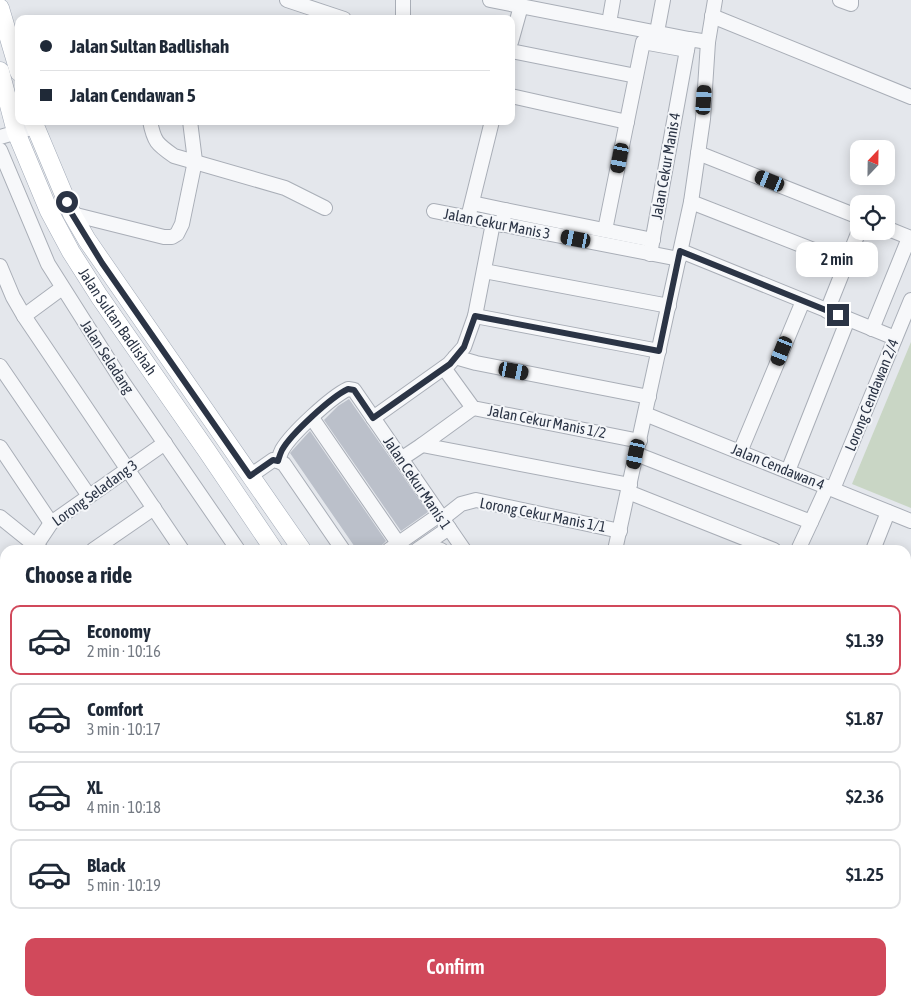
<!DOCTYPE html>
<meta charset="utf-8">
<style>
body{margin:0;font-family:"Asap Condensed",sans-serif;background:#f2f2f3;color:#1f2937;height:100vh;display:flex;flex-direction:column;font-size:19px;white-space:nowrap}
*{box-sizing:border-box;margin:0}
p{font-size:16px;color:#747a83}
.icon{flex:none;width:28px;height:28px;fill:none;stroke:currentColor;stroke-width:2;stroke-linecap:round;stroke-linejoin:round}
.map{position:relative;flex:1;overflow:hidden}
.sheet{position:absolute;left:0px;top:545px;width:911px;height:461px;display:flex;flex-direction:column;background:#fff;border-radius:15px 15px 0 0;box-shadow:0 2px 12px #0003}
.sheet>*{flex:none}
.top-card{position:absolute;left:15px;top:15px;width:500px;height:110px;border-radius:10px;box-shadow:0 2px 12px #0003;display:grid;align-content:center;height:110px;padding:0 25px;background:#fff}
.needle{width:32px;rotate:22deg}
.buttons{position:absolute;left:850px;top:140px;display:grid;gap:10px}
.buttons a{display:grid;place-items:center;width:45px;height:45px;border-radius:10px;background:#fff;box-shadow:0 2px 12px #0003;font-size:25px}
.end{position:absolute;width:22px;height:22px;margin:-11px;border:6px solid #2b3445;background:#fff;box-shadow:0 0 0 2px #fff}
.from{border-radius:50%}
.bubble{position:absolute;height:35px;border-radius:10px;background:#fff;box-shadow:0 2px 12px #0003;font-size:16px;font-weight:600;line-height:35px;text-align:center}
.car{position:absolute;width:15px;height:30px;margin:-15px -8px;border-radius:6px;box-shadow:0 0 4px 1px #0007;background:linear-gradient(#222 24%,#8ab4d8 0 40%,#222 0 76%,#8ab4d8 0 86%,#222 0)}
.top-card b{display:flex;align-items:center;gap:18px;height:48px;font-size:19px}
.top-card b+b{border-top:1px solid #e0e1e3}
.top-card i{width:12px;height:12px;background:#1f2937}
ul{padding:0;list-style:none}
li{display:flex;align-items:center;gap:15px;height:70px;margin:0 10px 8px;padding:0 15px;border:2px solid #e0e1e3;border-radius:10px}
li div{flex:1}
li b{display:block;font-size:19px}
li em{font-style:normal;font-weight:600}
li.selected{border-color:#d1495b}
li>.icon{width:45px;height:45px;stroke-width:1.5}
h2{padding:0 25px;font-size:22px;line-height:60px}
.primary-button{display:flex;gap:10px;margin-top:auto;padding:10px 25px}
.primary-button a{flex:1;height:58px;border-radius:10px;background:#d1495b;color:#fff;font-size:20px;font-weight:600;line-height:58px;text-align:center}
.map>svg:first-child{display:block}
</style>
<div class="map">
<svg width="911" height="1006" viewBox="0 0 911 1006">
<rect width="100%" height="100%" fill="#e4e7ec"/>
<polygon fill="#c9d6c5" points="911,342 911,508 852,484"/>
<g fill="#bbc0ca">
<polygon points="349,399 428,512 401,531 324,420 338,406"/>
<polygon points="310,431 386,541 381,546 380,550 357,550 290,453"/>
</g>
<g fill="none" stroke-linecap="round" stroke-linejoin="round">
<g stroke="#a9aeb7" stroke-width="16">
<g id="minor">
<polyline points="287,0 344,19"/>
<polyline points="403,0 403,19"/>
<polyline points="490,0 689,39"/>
<polyline points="840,0 851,4 851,0"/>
<polyline points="712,16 911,97"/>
<polyline points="609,23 613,0"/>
<polyline points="657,32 663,0"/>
<polyline points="511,42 521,6"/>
<polyline points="511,51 636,76"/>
<polyline points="511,96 627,122"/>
<path d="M150 121C154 142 157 144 174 156L285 188 325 208"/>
<polyline points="0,137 35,127"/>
<polyline points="0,150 48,264 122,381 238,550"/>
<polyline points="698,153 859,217"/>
<polyline points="691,202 847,263"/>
<polyline points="472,203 505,210"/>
<polyline points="434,211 679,259"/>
<polyline points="72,214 164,237 172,237 177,234 182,224 195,161 190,121"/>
<polyline points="468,218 492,121"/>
<polyline points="502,225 505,210 653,240"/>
<polyline points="886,228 911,238"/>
<polyline points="605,230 643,42 687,50"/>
<polyline points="681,251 895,338"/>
<polyline points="650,254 689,39 708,42"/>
<polyline points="0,266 13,297 24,316 182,550"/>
<polyline points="484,271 669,306"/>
<polyline points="827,311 859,231"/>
<polyline points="24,316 62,288"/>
<polyline points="475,316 659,351"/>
<polyline points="872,329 909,238"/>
<polyline points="455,357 476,363 649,397"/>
<polyline points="0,366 89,496"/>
<polyline points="444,368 473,408 640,441"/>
<polyline points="473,408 422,445 630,485"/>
<polyline points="645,414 911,521"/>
<polyline points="312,418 398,543"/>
<polyline points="373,418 449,364 464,347 475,316 493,223"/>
<polyline points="0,447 51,523"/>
<polyline points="740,452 803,301"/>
<polyline points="636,454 811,522 827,487"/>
<polyline points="401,459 422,445"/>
<path d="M278 461C279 458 280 454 282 450 291 434 331 397 348 389L354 390 464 550"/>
<polyline points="278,461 284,464 343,550"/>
<polyline points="788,471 848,319"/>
<polyline points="250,476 273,460 278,461"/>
<polyline points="833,489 911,300"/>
<polyline points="628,492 774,550"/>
<polyline points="0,517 41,550"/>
<polyline points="442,519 461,504 476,500 620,531"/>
<polyline points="33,550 51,523 165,443"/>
<polyline points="93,550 154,508"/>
<polyline points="389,550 439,515"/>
<polyline points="417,550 449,528"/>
<polyline points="431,550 435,548 441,550"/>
<polyline points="615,550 691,202 703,119 708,42 715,0"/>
<polyline points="798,550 811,522"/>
<polyline points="873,550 888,512"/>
<polyline points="906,599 911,601"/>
<polyline points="0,602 5,594"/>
<polyline points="906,681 911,669"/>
<polyline points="0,694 5,686"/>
<polyline points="906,737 911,739"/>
<polyline points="0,789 5,781"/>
<polyline points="906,823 911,825"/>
<polyline points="49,1001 52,1006"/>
<polyline points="109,1001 112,1006"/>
<polyline points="302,1001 305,1006"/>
<polyline points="165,1006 172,1001"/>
<polyline points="342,1006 348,1001"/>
</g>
</g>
<g stroke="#a3abb8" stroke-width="19">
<g id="major">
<polyline points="0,8 19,72"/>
<path id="s1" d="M0 71 16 132 49 211 71 252 99 296 207 451 274 550"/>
<polyline points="33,121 72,214 87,240 302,550"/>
<polyline points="583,1001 586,1006"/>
<polyline points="608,1001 611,1006"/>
</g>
</g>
<use href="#minor" stroke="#f7f8fa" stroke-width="14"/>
<use href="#major" stroke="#fff" stroke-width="18"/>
</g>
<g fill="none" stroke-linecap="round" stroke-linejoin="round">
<path stroke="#2b3445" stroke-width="6" d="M67 202 72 214 102 263 250 476 273 460 278 461C279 458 280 454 282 450 291 434 331 397 348 389L354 390 373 418 450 364 464 347 475 316 659 351 680 251 838 315"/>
</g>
<g text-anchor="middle" stroke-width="4" stroke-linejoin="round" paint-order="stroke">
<g font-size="15" fill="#2b3445" stroke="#f4f6f9">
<text transform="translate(666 166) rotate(-80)" y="5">Jalan Cekur Manis 4</text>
<text transform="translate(497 224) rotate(11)" y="5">Jalan Cekur Manis 3</text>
<text dy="5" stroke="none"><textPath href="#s1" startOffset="279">Jalan Sultan Badlishah</textPath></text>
<text transform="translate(107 357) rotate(57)" y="5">Jalan Seladang</text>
<text transform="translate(872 395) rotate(-68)" y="5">Lorong Cendawan 2/4</text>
<text transform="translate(547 422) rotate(11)" y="5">Jalan Cekur Manis 1/2</text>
<text transform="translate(778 467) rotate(22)" y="5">Jalan Cendawan 4</text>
<text transform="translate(417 483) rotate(56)" y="5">Jalan Cekur Manis 1</text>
<text transform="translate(95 493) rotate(-36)" y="5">Lorong Seladang 3</text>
<text transform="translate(543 515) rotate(11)" y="5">Lorong Cekur Manis 1/1</text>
</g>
</g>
</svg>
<div class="buttons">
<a><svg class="needle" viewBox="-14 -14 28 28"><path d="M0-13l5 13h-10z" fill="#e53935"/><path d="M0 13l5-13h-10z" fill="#747a83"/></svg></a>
<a><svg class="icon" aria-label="locate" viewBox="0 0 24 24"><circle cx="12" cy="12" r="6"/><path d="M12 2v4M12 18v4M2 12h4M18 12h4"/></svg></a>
</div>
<i class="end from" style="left:67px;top:202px"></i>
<i class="end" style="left:838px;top:315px"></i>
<div class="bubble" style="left:796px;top:242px;width:82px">2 min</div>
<i class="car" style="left:704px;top:100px;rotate:4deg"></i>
<i class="car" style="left:620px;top:158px;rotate:191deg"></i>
<i class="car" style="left:770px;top:181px;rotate:292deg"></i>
<i class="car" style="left:576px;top:239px;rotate:281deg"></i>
<i class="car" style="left:782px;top:351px;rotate:202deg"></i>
<i class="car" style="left:514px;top:371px;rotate:101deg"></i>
<i class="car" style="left:636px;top:454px;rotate:192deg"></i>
<div class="top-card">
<b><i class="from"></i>Jalan Sultan Badlishah</b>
<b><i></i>Jalan Cendawan 5</b>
</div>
<section class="sheet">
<h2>Choose a ride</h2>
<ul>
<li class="selected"><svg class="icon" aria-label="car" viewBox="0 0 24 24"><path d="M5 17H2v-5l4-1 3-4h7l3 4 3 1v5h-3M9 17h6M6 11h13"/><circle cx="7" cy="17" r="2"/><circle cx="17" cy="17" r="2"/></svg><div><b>Economy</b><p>2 min · 10:16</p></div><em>$1.39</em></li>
<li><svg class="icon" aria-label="car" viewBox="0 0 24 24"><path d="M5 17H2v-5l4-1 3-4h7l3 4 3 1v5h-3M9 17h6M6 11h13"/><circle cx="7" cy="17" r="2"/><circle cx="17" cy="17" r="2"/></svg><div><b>Comfort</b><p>3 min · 10:17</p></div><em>$1.87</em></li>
<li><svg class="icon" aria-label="car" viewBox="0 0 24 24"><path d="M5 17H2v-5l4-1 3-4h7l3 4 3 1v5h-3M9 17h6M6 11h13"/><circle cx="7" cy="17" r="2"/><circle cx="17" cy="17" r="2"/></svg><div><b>XL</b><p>4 min · 10:18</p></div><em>$2.36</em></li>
<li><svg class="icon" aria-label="car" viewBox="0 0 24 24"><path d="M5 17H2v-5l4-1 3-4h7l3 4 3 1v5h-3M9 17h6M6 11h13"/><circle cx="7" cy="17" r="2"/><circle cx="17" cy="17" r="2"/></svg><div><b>Black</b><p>5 min · 10:19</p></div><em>$1.25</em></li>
</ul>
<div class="primary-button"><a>Confirm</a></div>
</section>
</div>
